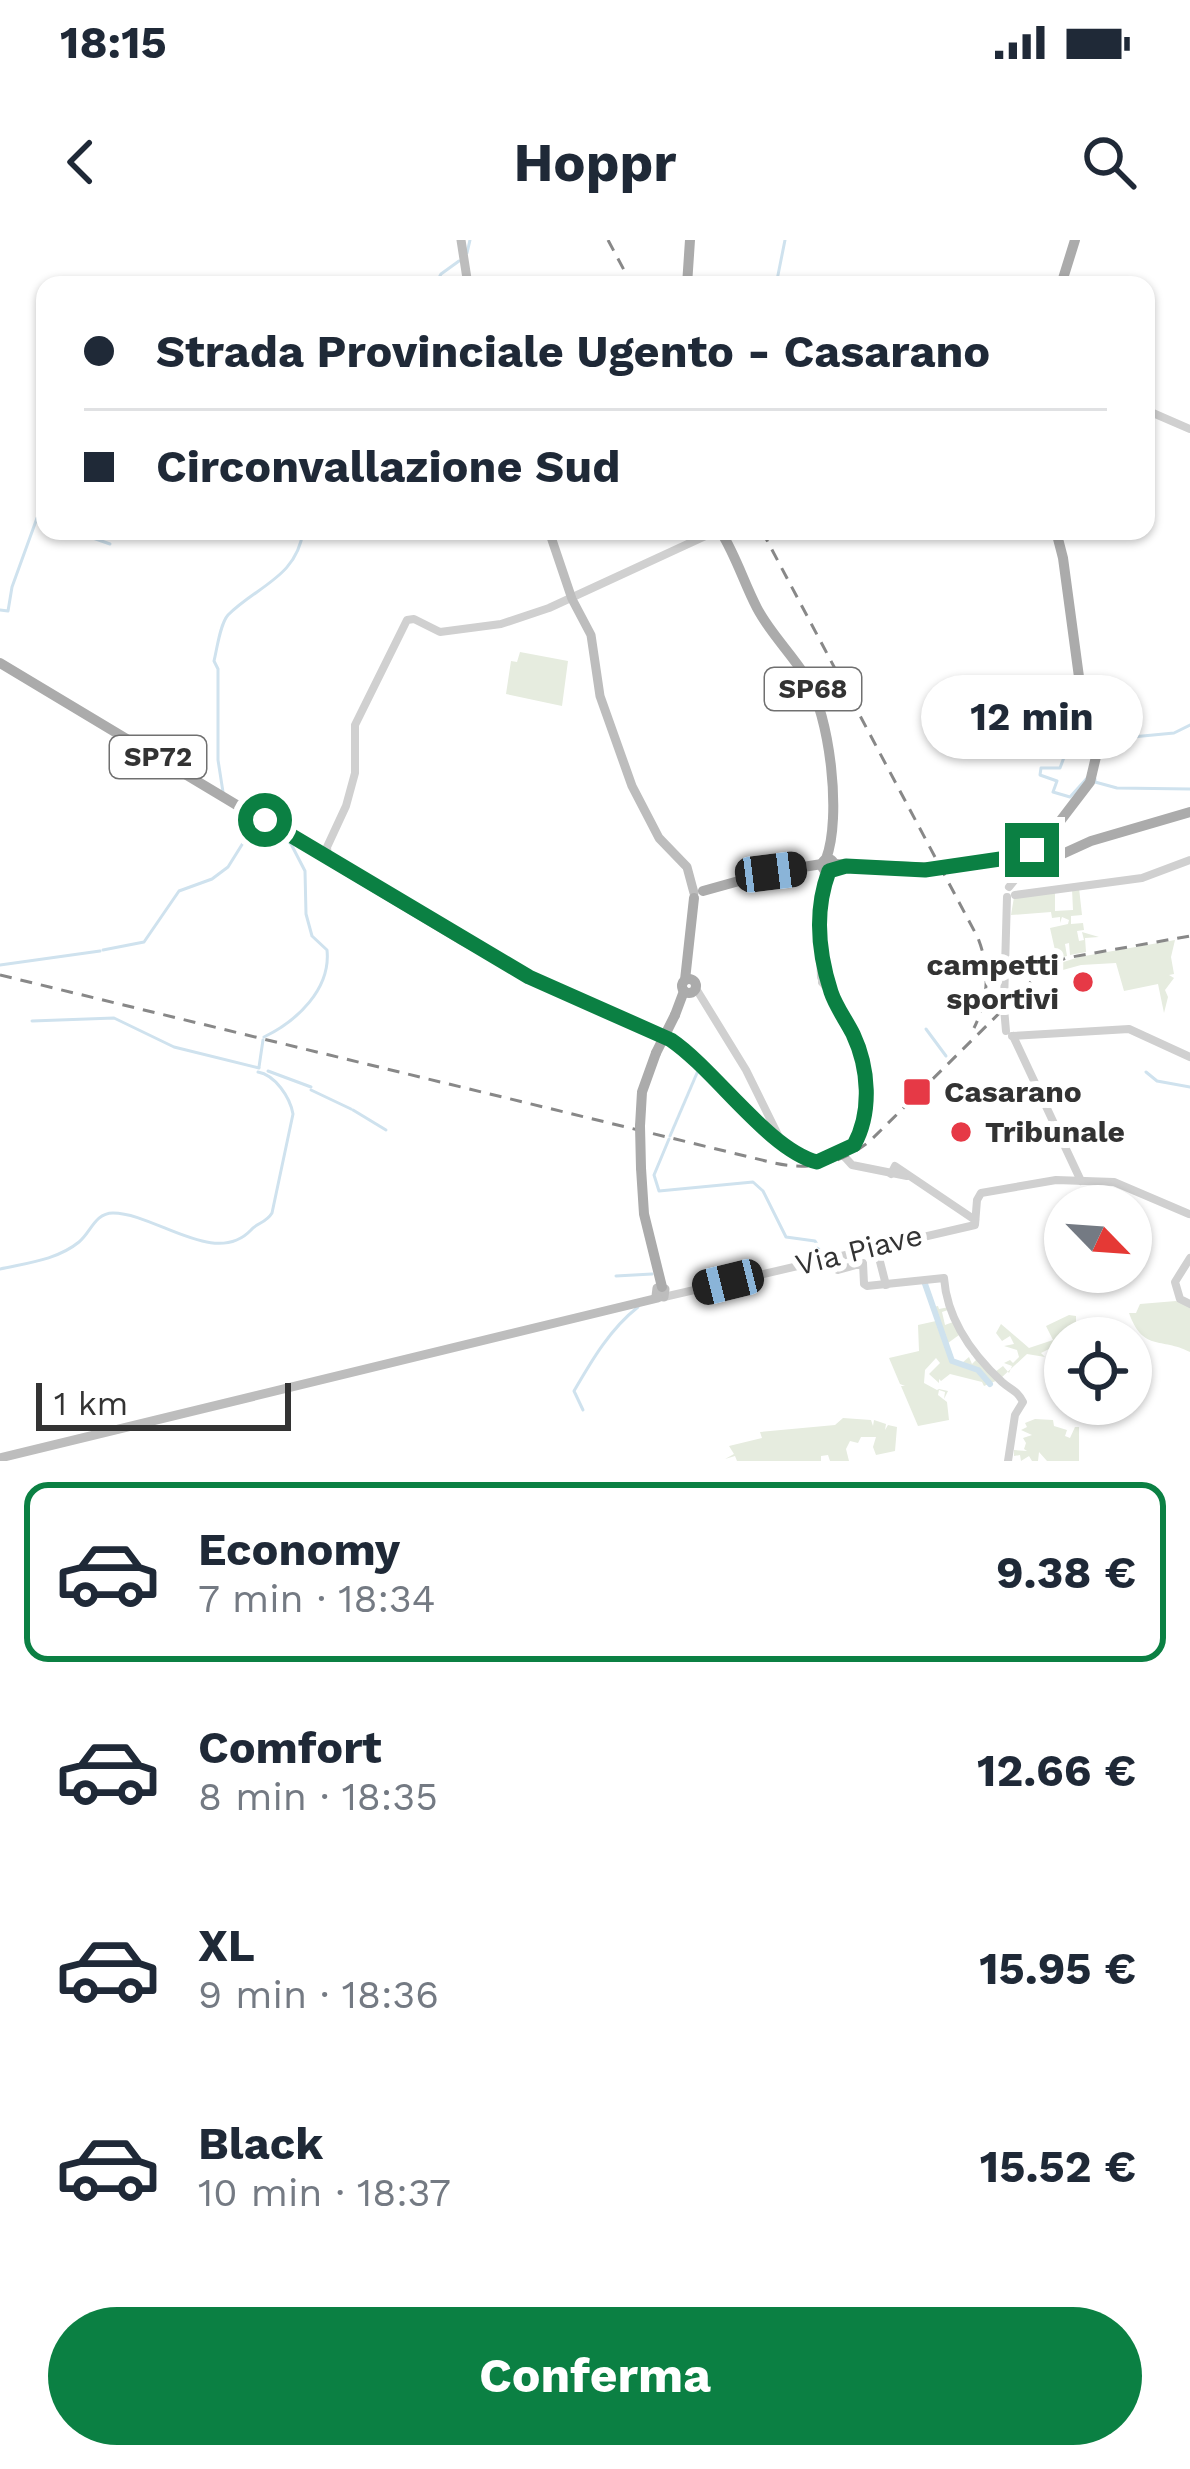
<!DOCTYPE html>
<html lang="it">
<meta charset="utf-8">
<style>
body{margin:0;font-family:"Work Sans",sans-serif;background:#f2f2f3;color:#1f2937;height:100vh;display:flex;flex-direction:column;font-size:45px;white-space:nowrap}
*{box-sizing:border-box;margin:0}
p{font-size:39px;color:#747a83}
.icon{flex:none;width:66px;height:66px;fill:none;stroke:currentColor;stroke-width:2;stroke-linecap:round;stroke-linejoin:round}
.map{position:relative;height:1221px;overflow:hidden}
.drawer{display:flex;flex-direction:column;background:#fff;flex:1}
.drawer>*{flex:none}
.top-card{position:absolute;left:36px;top:36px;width:1119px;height:264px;border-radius:24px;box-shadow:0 3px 9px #0004;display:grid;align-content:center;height:264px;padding:0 48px;background:#fff}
.needle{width:78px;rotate:115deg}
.tools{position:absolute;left:1044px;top:945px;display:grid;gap:24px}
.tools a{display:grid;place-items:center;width:108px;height:108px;border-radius:50%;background:#fff;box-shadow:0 3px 9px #0004;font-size:60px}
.scale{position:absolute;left:36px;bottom:30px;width:255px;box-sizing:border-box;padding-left:12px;border:6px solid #333;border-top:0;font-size:33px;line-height:42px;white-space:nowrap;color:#333;-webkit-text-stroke:9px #fff;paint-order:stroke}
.end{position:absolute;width:54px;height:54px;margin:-27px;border:15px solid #0b8043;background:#fff;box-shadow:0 0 0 6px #fff}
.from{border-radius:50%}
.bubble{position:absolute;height:84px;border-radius:42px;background:#fff;box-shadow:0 3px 9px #0004;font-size:39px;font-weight:700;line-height:84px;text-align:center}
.car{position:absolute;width:36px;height:72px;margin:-36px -18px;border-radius:15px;box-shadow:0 0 9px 3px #0007;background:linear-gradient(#222 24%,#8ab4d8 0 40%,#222 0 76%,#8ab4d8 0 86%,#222 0)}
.top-card b{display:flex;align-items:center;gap:42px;height:114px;font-size:45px}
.top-card b+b{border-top:3px solid #e0e1e3}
.top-card i{width:30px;height:30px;background:#1f2937}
ul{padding:21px 0 0;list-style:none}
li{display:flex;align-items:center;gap:36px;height:180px;margin:0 24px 18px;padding:0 24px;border:6px solid transparent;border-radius:24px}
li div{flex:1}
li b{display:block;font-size:45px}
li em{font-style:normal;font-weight:700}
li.active{border-color:#0b8043}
li>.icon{width:108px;height:108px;stroke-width:1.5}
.cta{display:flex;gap:24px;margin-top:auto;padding:24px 48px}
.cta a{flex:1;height:138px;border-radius:72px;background:#0b8043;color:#fff;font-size:48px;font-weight:700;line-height:138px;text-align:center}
.status{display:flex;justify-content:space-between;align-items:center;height:84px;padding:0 60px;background:#fff;direction:ltr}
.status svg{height:33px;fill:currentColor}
header{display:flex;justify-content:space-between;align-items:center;height:156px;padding:0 48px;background:#fff;font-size:54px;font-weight:700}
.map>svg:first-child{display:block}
</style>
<div class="status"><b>18:15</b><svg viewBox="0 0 49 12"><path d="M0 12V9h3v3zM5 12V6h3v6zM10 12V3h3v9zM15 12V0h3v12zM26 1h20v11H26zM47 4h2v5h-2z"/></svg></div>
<header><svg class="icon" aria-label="back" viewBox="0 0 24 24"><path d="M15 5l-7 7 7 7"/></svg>Hoppr<svg class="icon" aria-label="search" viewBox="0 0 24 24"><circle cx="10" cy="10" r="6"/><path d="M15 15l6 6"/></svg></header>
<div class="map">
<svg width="1190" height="1221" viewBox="0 0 1190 1221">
<rect width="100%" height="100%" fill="#fff"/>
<g fill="#e6ecdf">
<polygon points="520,412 568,421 562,466 506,454 511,421 517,422"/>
<polygon points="1079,648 1082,675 1071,676 1071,684 1083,683 1084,690 1077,691 1079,701 1084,700 1082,692 1099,697 1085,698 1086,712 1070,715 1069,703 1065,704 1067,716 1057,719 1050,688 1068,684 1069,680 1062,677 1060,683 1060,677 1052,678 1051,672 1011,675 1014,657 1055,649 1055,671 1073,670 1072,649"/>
<polygon points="1175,700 1171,717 1174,734 1169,735 1174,738 1165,750 1168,757 1164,773 1158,744 1124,751 1116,723 1081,725 1052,733 1048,727 1079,717"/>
<path d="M1176 1061 1190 1066V1112C1161 1097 1143 1112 1129 1073H1136L1140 1064Z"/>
<polygon points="938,1066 939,1069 949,1067 950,1075 948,1070 942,1072 945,1085 953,1082 959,1095 948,1103 953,1119 962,1123 969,1117 972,1124 976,1120 976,1114 971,1115 975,1111 998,1140 984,1146 982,1142 950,1134 941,1141 939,1139 939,1143 929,1134 940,1123 936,1118 925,1130 924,1143 937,1150 939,1149 948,1151 944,1159 945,1152 939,1150 938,1155 947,1162 949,1180 918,1186 901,1146 905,1146 900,1144 889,1118 919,1111 918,1085 936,1081 933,1067"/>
<polygon points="1069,1075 1076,1076 1076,1083 1065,1098 1065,1122 1047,1121 1046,1117 1051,1115 1049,1109 1041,1113 1045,1117 1027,1114 1001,1138 995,1132 1003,1126 1009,1133 1012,1126 1004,1123 1010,1120 1013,1123 1019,1117 1017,1110 1004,1106 1014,1104 1010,1096 1002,1101 996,1093 1001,1084 1029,1108 1053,1100 1046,1086"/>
<polygon points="843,1178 871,1180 873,1186 874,1180 886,1184 885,1190 888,1185 897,1187 895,1211 876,1215 873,1207 876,1197 861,1197 858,1203 850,1201 846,1209 849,1221 830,1221 828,1215 821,1216 821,1221 737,1221 735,1216 725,1219 734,1214 729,1206 762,1198 760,1192 835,1185"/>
<polygon points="1035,1179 1053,1180 1054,1186 1067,1190 1065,1196 1070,1198 1075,1187 1079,1187 1079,1221 1047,1221 1039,1212 1038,1221 1032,1221 1029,1216 1021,1221 1020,1215 1014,1216 1014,1210 1027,1211 1024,1209 1026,1203 1023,1198 1032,1195 1021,1190 1027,1187 1025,1183"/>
</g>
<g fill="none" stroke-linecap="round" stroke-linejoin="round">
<g stroke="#cfe2ee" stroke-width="3">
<polyline points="467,13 470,0"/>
<polyline points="435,45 441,34 459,21"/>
<polyline points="776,45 785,0"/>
<polyline points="73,291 110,304"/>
<polyline points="0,370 8,371 12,347 37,278 45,279"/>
<polyline points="1101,500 1174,493 1190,485"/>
<polygon points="1066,512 1094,512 1089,536 1070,557 1053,552 1057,541 1040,535 1041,528 1060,528"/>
<polyline points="1095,539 1095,542 1117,548 1190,549"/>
<path d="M223 552 218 520V429L214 421C217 409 220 384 228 375 257 346 297 337 303 291"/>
<polyline points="243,574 248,582 290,603"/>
<polyline points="103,710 144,702 179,651 212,639 228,627 243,603 248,582"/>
<polyline points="0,725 100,711"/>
<polyline points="32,781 114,778 174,807 259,828"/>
<polyline points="926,789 946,816"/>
<path d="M264 797C297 781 331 749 327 710L312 696 306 674 305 631 291 604"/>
<polyline points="259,827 263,800"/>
<polyline points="268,831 311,847"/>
<polyline points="1146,832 1157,841 1190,847"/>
<polyline points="311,850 351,869"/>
<polyline points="353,870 386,890"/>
<polyline points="670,896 700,826"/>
<polyline points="669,899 654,935 659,951 753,942 763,951 786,997 815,1001 820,1009 833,1014"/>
<path d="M0 1029C27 1023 57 1020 79 1002 91 992 95 973 113 973 155 973 215 1028 251 990 258 982 266 983 272 973L293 874C290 857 275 835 258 832"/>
<polyline points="616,1036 652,1034"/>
<path d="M583 1170 574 1151C592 1120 610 1089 638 1067"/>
</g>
<polyline stroke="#cfe2ee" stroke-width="6" points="924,1041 952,1121 978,1130 990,1144"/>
<g stroke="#d0d0d0" stroke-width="8">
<polyline points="1146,170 1190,189"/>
<polyline points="328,618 327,607 346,566 355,533 355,485 407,380 414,379 440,392 501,384 549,368 716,291"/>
<polyline points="1009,647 1033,617"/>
<polyline points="1015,655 1142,638 1190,620"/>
<polygon points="823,735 829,737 827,743 822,742"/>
<polyline points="821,737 819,691 824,630"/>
<polyline points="695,747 746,830 779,897"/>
<polyline points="1004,763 1007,657"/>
<polyline points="1004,768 1006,791"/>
<path d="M664 796C704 819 780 916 813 922 827 924 846 913 855 904 881 849 857 788 823 743"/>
<polyline points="1012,796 1129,789 1190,817"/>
<polyline points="1013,796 1081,941"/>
<polyline points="842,914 852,925 907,936"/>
<polyline points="891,934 895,926 975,980"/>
<polyline points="876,1006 886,1045"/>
<path d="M835 1016 838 1030 863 1023 864 1044 867 1046 944 1038C947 1079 972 1114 1002 1142 1011 1150 1017 1150 1023 1162L1015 1175 1008 1221"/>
<polyline points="1190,1018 1175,1042 1180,1059 1190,1064"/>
<polyline points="664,1057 975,985 977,960 981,953 1056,940 1114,942 1189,974"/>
</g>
<g stroke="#bdbdbd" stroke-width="9">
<polyline points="461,0 468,45"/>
<polyline points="549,291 572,359 591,395 600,456 632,546 659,598 687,627 694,653"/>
<polygon points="657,1048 665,1049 664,1057 656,1056"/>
<polyline points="0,1218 658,1058"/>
</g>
<g stroke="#ababab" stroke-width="10">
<polyline points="687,45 690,0"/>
<polyline points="1061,45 1075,0"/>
<path d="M721 292C736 316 744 343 757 368 770 393 791 413 806 437 830 475 842 577 826 619"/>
<polyline points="0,423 460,699 554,750 664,796"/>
<polyline points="1035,614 1090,542 1099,504 1097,485 1079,437 1063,318 1056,291"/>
<polyline points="1033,617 1047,621 1091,601 1190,572"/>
<circle cx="828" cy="625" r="6"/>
<polyline points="834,624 937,628"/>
<polyline points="945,627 1027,615"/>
<polyline points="703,651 771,632 822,624"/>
<circle cx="689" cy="746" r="7"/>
<polyline points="685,740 694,658"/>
<polyline points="675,775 684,751"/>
<polyline points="640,886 642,852 656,813"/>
<polyline points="641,928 644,974 662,1047"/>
</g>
<g stroke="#888" stroke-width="3" stroke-dasharray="12 9" stroke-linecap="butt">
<polyline points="608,0 632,45"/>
<path d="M762 291 978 698C990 729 989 758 974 788"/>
<path d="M0 735 774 923C810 931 841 924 870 901L1046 727 1066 718 1190 696"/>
</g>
<polyline stroke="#d0d0d0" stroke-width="8" points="1004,768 1004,763"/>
<g stroke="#ababab" stroke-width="10">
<polyline points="937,628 945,627"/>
<polyline points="656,813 675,775"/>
<polyline points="640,886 641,928"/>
</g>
</g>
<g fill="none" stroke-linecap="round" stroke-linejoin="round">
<path stroke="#0b8043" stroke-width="15" d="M265 580 529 737 671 800C715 830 769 910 817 922L854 905C872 872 869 828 853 794 846 780 836 767 831 752 819 715 814 671 829 631L846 626 925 630 1027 615 1032 610"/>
</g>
<g fill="#e63946" stroke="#fff" stroke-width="4.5">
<circle cx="1083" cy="742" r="12"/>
<rect x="902" y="837" width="30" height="30" rx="6"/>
<circle cx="961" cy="892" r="12"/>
</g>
<g text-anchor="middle" stroke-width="12" stroke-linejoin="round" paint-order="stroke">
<g fill="#fff" stroke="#707070" stroke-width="3">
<rect x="765" y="428" width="96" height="42" rx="9"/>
<rect x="110" y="496" width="96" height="42" rx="9"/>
</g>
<g font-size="27" font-weight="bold" fill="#333">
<text x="813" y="458">SP68</text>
<text x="158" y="526">SP72</text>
</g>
<g font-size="30" font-weight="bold" fill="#333" stroke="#fff" text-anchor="start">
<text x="1059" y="735" text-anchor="end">campetti<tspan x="1059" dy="34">sportivi</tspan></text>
<text x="944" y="862">Casarano</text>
<text x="985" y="902">Tribunale</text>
</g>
<g font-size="30" fill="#333" stroke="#fff">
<text transform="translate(859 1010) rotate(-14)" y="10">Via Piave</text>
</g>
</g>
</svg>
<div class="tools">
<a><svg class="needle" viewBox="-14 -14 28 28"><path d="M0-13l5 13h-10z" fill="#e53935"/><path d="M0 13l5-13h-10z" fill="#747a83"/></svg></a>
<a><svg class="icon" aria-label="locate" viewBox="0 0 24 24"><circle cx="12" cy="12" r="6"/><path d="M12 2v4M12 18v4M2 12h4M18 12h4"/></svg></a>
</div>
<div class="scale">1 km</div>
<i class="end from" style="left:265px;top:580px"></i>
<i class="end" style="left:1032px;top:610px"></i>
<div class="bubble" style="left:921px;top:435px;width:222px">12 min</div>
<i class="car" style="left:771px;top:632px;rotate:83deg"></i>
<i class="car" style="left:728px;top:1042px;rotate:256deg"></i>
<div class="top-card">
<b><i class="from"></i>Strada Provinciale Ugento - Casarano</b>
<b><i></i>Circonvallazione Sud</b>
</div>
</div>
<section class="drawer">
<ul>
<li class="active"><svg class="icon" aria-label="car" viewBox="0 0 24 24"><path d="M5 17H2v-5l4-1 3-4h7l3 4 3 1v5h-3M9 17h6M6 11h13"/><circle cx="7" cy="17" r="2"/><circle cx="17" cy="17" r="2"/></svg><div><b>Economy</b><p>7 min · 18:34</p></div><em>9.38 €</em></li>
<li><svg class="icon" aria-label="car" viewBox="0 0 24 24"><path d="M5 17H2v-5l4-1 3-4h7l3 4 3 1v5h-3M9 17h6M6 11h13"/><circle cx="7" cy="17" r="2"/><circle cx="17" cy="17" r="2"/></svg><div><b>Comfort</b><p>8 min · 18:35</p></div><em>12.66 €</em></li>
<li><svg class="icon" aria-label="car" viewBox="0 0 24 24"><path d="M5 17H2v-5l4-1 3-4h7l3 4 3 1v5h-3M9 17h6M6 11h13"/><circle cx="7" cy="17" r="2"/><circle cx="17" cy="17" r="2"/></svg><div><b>XL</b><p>9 min · 18:36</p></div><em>15.95 €</em></li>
<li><svg class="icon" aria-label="car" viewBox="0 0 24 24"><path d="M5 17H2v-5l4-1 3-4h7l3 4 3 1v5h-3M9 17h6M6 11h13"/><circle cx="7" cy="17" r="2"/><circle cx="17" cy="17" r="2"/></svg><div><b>Black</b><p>10 min · 18:37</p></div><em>15.52 €</em></li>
</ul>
<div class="cta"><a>Conferma</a></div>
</section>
